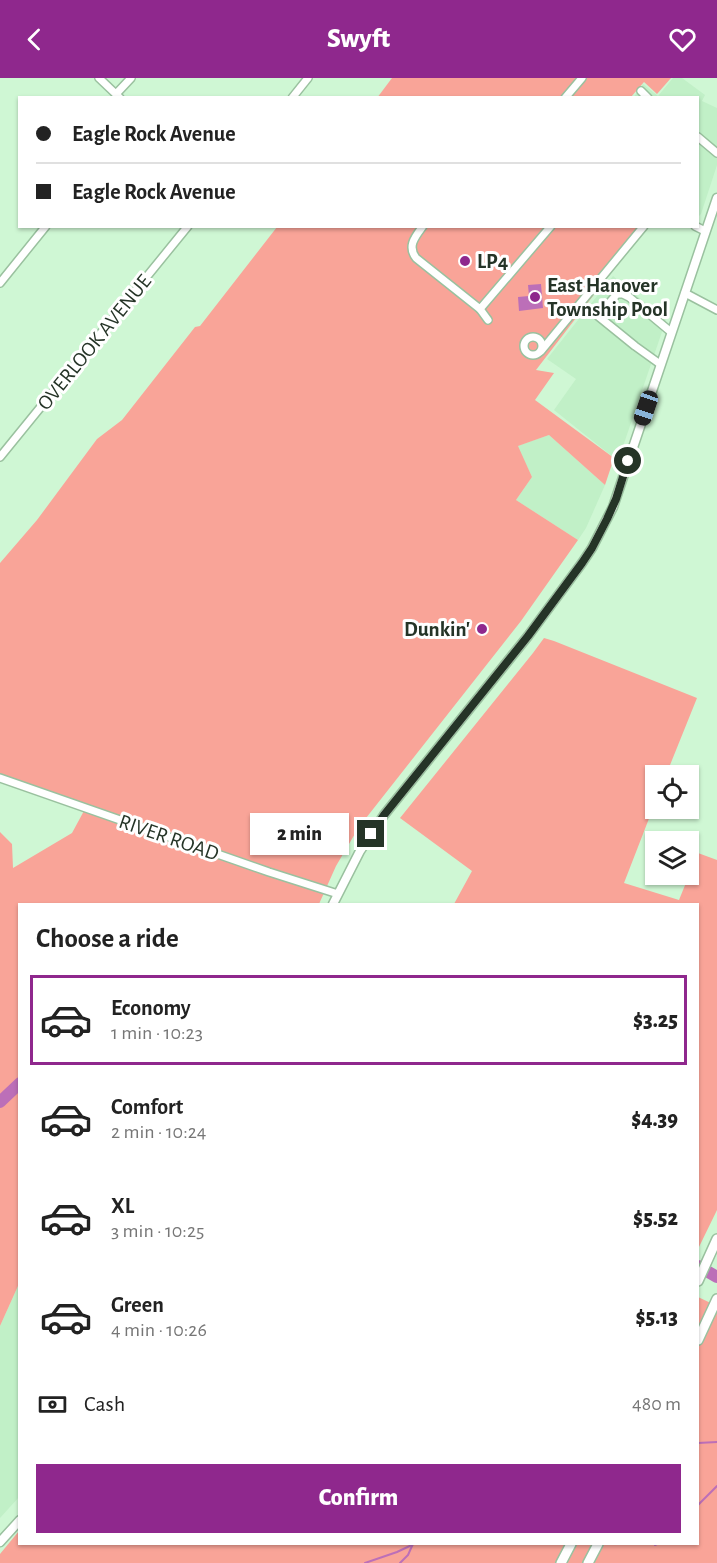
<!DOCTYPE html>
<meta charset="utf-8">
<style>
body{margin:0;font-family:"Alegreya Sans",sans-serif;background:#f2f2f2;color:#222;height:100vh;display:flex;flex-direction:column;font-size:22px;white-space:nowrap}
*{box-sizing:border-box;margin:0}
p{font-size:20px;color:#767676}
.icon{flex:none;width:33px;height:33px;fill:none;stroke:currentColor;stroke-width:2;stroke-linecap:round;stroke-linejoin:round}
.map{position:relative;flex:1;overflow:hidden}
.panel{position:absolute;left:18px;top:825px;width:681px;height:642px;display:flex;flex-direction:column;background:#fff;border-radius:0px;box-shadow:0 2px 4px #0004}
.panel>*{flex:none}
.banner{position:absolute;left:18px;top:18px;width:681px;height:132px;border-radius:0px;box-shadow:0 2px 4px #0004;display:grid;align-content:center;height:132px;padding:0 18px;background:#fff}
.tools{position:absolute;left:645px;top:687px;display:grid;gap:12px}
.tools a{display:grid;place-items:center;width:54px;height:54px;border-radius:0px;background:#fff;box-shadow:0 2px 4px #0004;font-size:30px}
.end{position:absolute;width:27px;height:27px;margin:-14px;border:8px solid #253427;background:#fff;box-shadow:0 0 0 3px #fff}
.from{border-radius:50%}
.bubble{position:absolute;height:42px;border-radius:0px;background:#fff;box-shadow:0 2px 4px #0004;font-size:20px;font-weight:800;line-height:42px;text-align:center}
.car{position:absolute;width:18px;height:36px;margin:-18px -9px;border-radius:8px;box-shadow:0 0 4px 2px #0007;background:linear-gradient(#222 24%,#8ab4d8 0 40%,#222 0 76%,#8ab4d8 0 86%,#222 0)}
.banner b{display:flex;align-items:center;gap:21px;height:57px;font-size:22px}
.banner b+b{border-top:2px solid #e0e0e0}
.banner i{width:15px;height:15px;background:#222}
ul{padding:0;list-style:none}
li{display:flex;align-items:center;gap:18px;height:90px;margin:0 12px 9px;padding:0 6px;border:3px solid transparent;border-radius:0px}
li div{flex:1}
li b{display:block;font-size:22px}
li em{font-style:normal;font-weight:800}
li.active{border-color:#8f288d}
li>.icon{width:54px;height:54px;stroke-width:1.5}
h2{padding:0 18px;font-size:27px;line-height:72px}
.pay{display:flex;align-items:center;gap:15px;height:66px;padding:0 18px;font-size:22px}
.pay p{margin-inline-start:auto}
.primary-button{display:flex;gap:12px;margin-top:auto;padding:12px 18px}
.primary-button a{flex:1;height:69px;border-radius:0px;background:#8f288d;color:#fff;font-size:24px;font-weight:800;line-height:69px;text-align:center}
header{display:flex;justify-content:space-between;align-items:center;height:78px;padding:0 18px;background:#8f288d;color:#fff;font-size:27px;font-weight:800}
.map>svg:first-child{display:block}
</style>
<header><svg class="icon" aria-label="back" viewBox="0 0 24 24"><path d="M15 5l-7 7 7 7"/></svg>Swyft<svg class="icon" aria-label="heart" viewBox="0 0 24 24"><path d="M12 20l-8-8c-3-5 5-10 8-4 3-6 11-1 8 4z"/></svg></header>
<div class="map">
<svg width="717" height="1485" viewBox="0 0 717 1485">
<rect width="100%" height="100%" fill="#cff7d4"/>
<g fill="#c1f0c7">
<polygon points="673,0 682,0 705,17 702,23 717,30 717,87 701,136 698,139 698,20 633,20 643,6 658,18"/>
<polygon points="613,198 666,242 618,383 554,332 576,301 547,281"/>
<polygon points="549,357 605,407 586,450 578,462 516,422 532,399 517,368"/>
<polygon points="18,1208 20,1208 19,1419 0,1440 0,1248"/>
</g>
<g fill="#f9a498">
<polygon points="392,0 671,0 657,16 644,4 631,19 377,20"/>
<polygon points="277,149 646,149 536,292 554,295 535,322 614,380 605,407 549,357 518,368 532,399 516,422 578,462 521,543 359,749 336,788 319,826 20,826 20,1208 18,1208 0,1248 0,754 12,766 13,790 72,755 85,731 0,701 0,485 37,442 97,361 122,342 195,249 200,248"/>
<polygon points="544,560 554,563 697,620 666,697 656,698 655,725 624,805 679,822 698,775 717,782 717,1132 698,1171 698,826 454,826 472,793 400,740 533,575"/>
<polygon points="698,1219 717,1228 717,1485 0,1485 0,1476 19,1453 20,1466 698,1466"/>
</g>
<polygon fill="#bc6fb8" points="541,206 543,230 519,233 518,219 529,218 528,207"/>
<g fill="none" stroke-linecap="round" stroke-linejoin="round">
<g stroke="#bc6fb8" stroke-width="2">
<polyline points="698,1365 717,1364"/>
<polyline points="698,1427 717,1408"/>
<polyline points="655,1467 657,1466"/>
<polyline points="365,1485 397,1474 414,1466"/>
<polyline points="400,1485 408,1477 412,1468"/>
</g>
<g stroke="#bc6fb8" stroke-width="12">
<polyline points="0,1024 20,1005"/>
<polyline points="698,1188 717,1199"/>
</g>
<g stroke="#9ac19f" stroke-width="10">
<g id="minor">
<polyline points="99,0 120,20"/>
<polyline points="641,13 648,20"/>
<polyline points="116,16 131,0"/>
<polyline points="292,20 308,0"/>
<polyline points="565,20 582,0"/>
<polyline points="698,59 717,75"/>
<path d="M423 148C415 159 407 168 416 180L480 231 551 148"/>
<polyline points="695,148 705,153"/>
<polyline points="0,205 46,148"/>
<polyline points="685,215 717,232"/>
<polyline points="480,231 488,242"/>
<circle cx="533" cy="268" r="9"/>
<polyline points="541,273 644,148"/>
<polyline points="660,286 635,268 598,238 617,216 623,216 629,219 671,254"/>
<polyline points="0,379 188,148"/>
<polyline points="0,700 269,794 338,816"/>
</g>
</g>
<g stroke="#9ac19f" stroke-width="11">
<g id="major">
<polyline points="333,826 360,773 384,737 528,558 582,485 592,470 613,429 717,120"/>
<polyline points="0,1464 20,1442"/>
</g>
</g>
<g stroke="#9ac19f" stroke-width="12">
<g id="highway">
<polyline points="698,1203 717,1161"/>
<polyline points="698,1262 717,1221"/>
<polyline points="561,1485 571,1466"/>
<polyline points="588,1485 598,1466"/>
</g>
</g>
<use href="#minor" stroke="#fff" stroke-width="7"/>
<use href="#major" stroke="#fff" stroke-width="8"/>
<use href="#highway" stroke="#fff" stroke-width="9"/>
</g>
<g fill="none" stroke-linecap="round" stroke-linejoin="round">
<polyline stroke="#253427" stroke-width="8" points="371,756 384,737 528,558 582,485 592,470 607,441 616,421 628,383"/>
</g>
<g fill="#8f288d" stroke="#fff" stroke-width="2">
<circle cx="465" cy="183" r="6"/>
<circle cx="535" cy="219" r="6"/>
<circle cx="482" cy="551" r="6"/>
</g>
<g text-anchor="middle" stroke-width="6" stroke-linejoin="round" paint-order="stroke">
<g font-size="21" font-weight="bold" fill="#253427" stroke="#fff" text-anchor="start">
<text x="477" y="190">LP4</text>
<text x="547" y="214">East Hanover<tspan x="547" dy="24">Township Pool</tspan></text>
<text x="470" y="558" text-anchor="end">Dunkin'</text>
</g>
<g font-size="21" fill="#253427" stroke="#fff">
<text transform="translate(94 264) rotate(-51)" y="7">OVERLOOK AVENUE</text>
<text transform="translate(169 759) rotate(19)" y="7">RIVER ROAD</text>
</g>
</g>
</svg>
<div class="tools">
<a><svg class="icon" aria-label="locate" viewBox="0 0 24 24"><circle cx="12" cy="12" r="6"/><path d="M12 2v4M12 18v4M2 12h4M18 12h4"/></svg></a>
<a><svg class="icon" aria-label="layers" viewBox="0 0 24 24"><path d="M12 4l9 5-9 5-9-5zM3 14l9 5 9-5"/></svg></a>
</div>
<i class="end from" style="left:628px;top:383px"></i>
<i class="end" style="left:371px;top:756px"></i>
<div class="bubble" style="left:250px;top:735px;width:99px">2 min</div>
<i class="car" style="left:646px;top:330px;rotate:199deg"></i>
<div class="banner">
<b><i class="from"></i>Eagle Rock Avenue</b>
<b><i></i>Eagle Rock Avenue</b>
</div>
<section class="panel">
<h2>Choose a ride</h2>
<ul>
<li class="active"><svg class="icon" aria-label="car" viewBox="0 0 24 24"><path d="M5 17H2v-5l4-1 3-4h7l3 4 3 1v5h-3M9 17h6M6 11h13"/><circle cx="7" cy="17" r="2"/><circle cx="17" cy="17" r="2"/></svg><div><b>Economy</b><p>1 min · 10:23</p></div><em>$3.25</em></li>
<li><svg class="icon" aria-label="car" viewBox="0 0 24 24"><path d="M5 17H2v-5l4-1 3-4h7l3 4 3 1v5h-3M9 17h6M6 11h13"/><circle cx="7" cy="17" r="2"/><circle cx="17" cy="17" r="2"/></svg><div><b>Comfort</b><p>2 min · 10:24</p></div><em>$4.39</em></li>
<li><svg class="icon" aria-label="car" viewBox="0 0 24 24"><path d="M5 17H2v-5l4-1 3-4h7l3 4 3 1v5h-3M9 17h6M6 11h13"/><circle cx="7" cy="17" r="2"/><circle cx="17" cy="17" r="2"/></svg><div><b>XL</b><p>3 min · 10:25</p></div><em>$5.52</em></li>
<li><svg class="icon" aria-label="car" viewBox="0 0 24 24"><path d="M5 17H2v-5l4-1 3-4h7l3 4 3 1v5h-3M9 17h6M6 11h13"/><circle cx="7" cy="17" r="2"/><circle cx="17" cy="17" r="2"/></svg><div><b>Green</b><p>4 min · 10:26</p></div><em>$5.13</em></li>
</ul>
<div class="pay"><svg class="icon" aria-label="cash" viewBox="0 0 24 24"><path d="M3 7h18v10H3z"/><circle cx="12" cy="12" r="2"/></svg>Cash<p>480 m</p></div>
<div class="primary-button"><a>Confirm</a></div>
</section>
</div>
